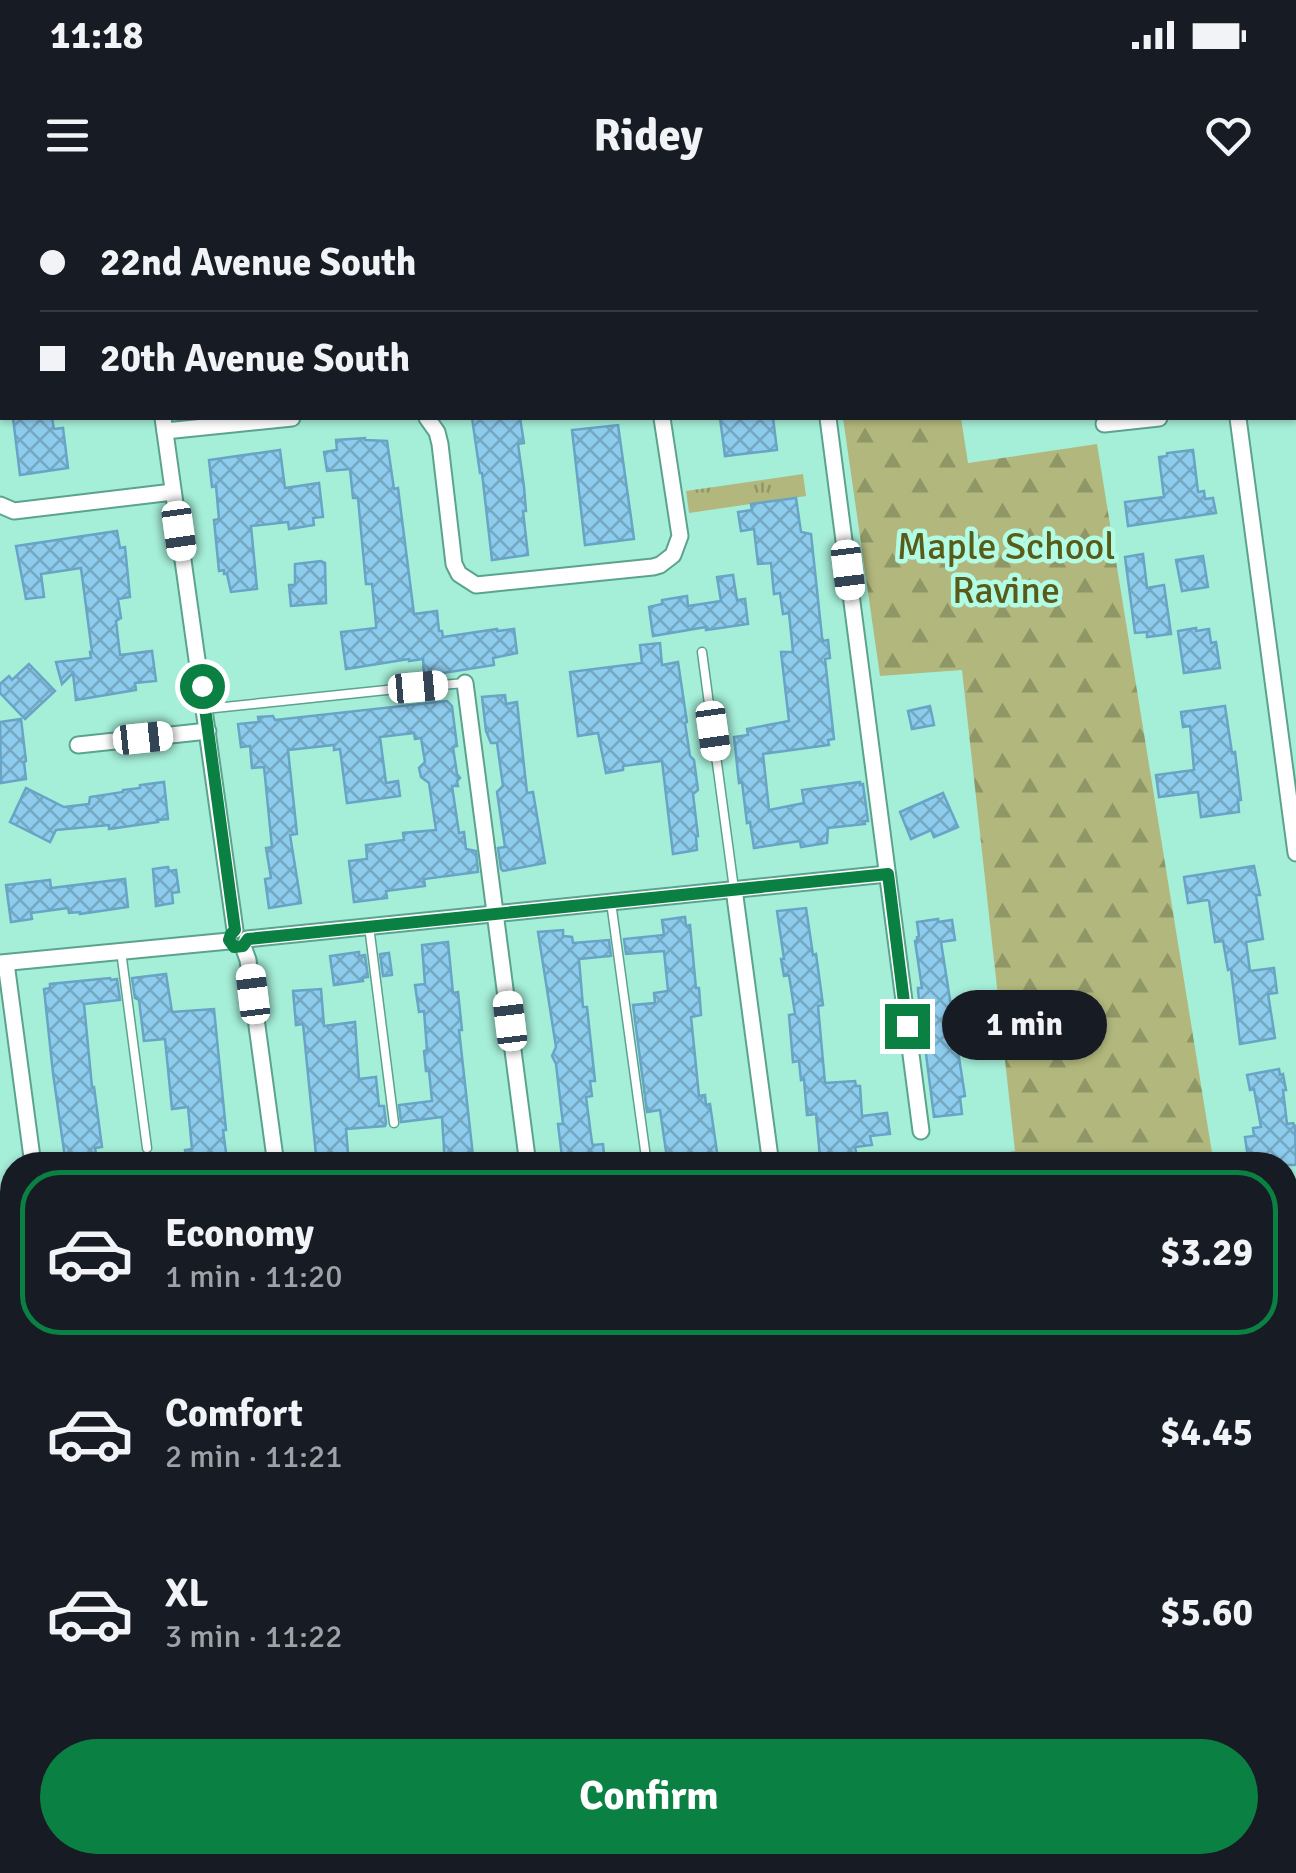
<!DOCTYPE html>
<meta charset="utf-8">
<style>
body{margin:0;font-family:Signika,sans-serif;background:#20242c;color:#f1f3f6;height:100vh;display:flex;flex-direction:column;font-size:38px;white-space:nowrap}
*{box-sizing:border-box;margin:0}
p{font-size:32px;color:#9ea1a6}
.icon{flex:none;width:55px;height:55px;fill:none;stroke:currentColor;stroke-width:2;stroke-linecap:round;stroke-linejoin:round}
.map{position:relative;flex:1;overflow:hidden}
.details{position:absolute;left:0px;top:952px;width:1298px;height:722px;display:flex;flex-direction:column;background:#171b24;border-radius:40px 40px 0 0;box-shadow:0 2px 8px #0004}
.details>*{flex:none}
.banner{position:absolute;left:0px;top:0px;width:1298px;height:220px;box-shadow:0 2px 8px #0004;display:grid;align-content:center;height:220px;padding:0 40px;background:#171b24}
.end{position:absolute;width:45px;height:45px;margin:-22px;border:12px solid #0b8043;background:#fff;box-shadow:0 0 0 5px #fff}
.from{border-radius:50%}
.bubble{position:absolute;height:70px;border-radius:35px;background:#171b24;box-shadow:0 2px 8px #0004;font-size:32px;font-weight:800;line-height:70px;text-align:center}
.car{position:absolute;width:30px;height:60px;margin:-30px -15px;border-radius:12px;box-shadow:0 0 8px 2px #0007;background:linear-gradient(#fff 24%,#345 0 40%,#fff 0 76%,#345 0 86%,#fff 0)}
.banner b{display:flex;align-items:center;gap:35px;height:95px;font-size:38px}
.banner b+b{border-top:2px solid #363941}
.banner i{width:25px;height:25px;background:#f1f3f6}
ul{padding:18px 0 0;list-style:none}
li{display:flex;align-items:center;gap:30px;height:165px;margin:0 20px 15px;padding:0 20px;border:5px solid transparent;border-radius:40px}
li div{flex:1}
li b{display:block;font-size:38px}
li em{font-style:normal;font-weight:800}
li.selected{border-color:#0b8043}
li>.icon{width:90px;height:90px;stroke-width:1.5}
.primary-button{display:flex;gap:20px;margin-top:auto;padding:20px 40px}
.primary-button a{flex:1;height:115px;border-radius:60px;background:#0b8043;color:#fff;font-size:40px;font-weight:800;line-height:115px;text-align:center}
.status{display:flex;justify-content:space-between;align-items:center;height:70px;padding:0 50px;background:#171b24;direction:ltr}
.status svg{height:28px;fill:currentColor}
header{display:flex;justify-content:space-between;align-items:center;height:130px;padding:0 40px;background:#171b24;font-size:45px;font-weight:800}
.map>svg:first-child{display:block}
</style>
<div class="status"><b>11:18</b><svg viewBox="0 0 49 12"><path d="M0 12V9h3v3zM5 12V6h3v6zM10 12V3h3v9zM15 12V0h3v12zM26 1h20v11H26zM47 4h2v5h-2z"/></svg></div>
<header><svg class="icon" aria-label="menu" viewBox="0 0 24 24"><path d="M4 6h16M4 12h16M4 18h16"/></svg>Ridey<svg class="icon" aria-label="heart" viewBox="0 0 24 24"><path d="M12 20l-8-8c-3-5 5-10 8-4 3-6 11-1 8 4z"/></svg></header>
<div class="map">
<svg width="1296" height="1673" viewBox="0 0 1296 1673">
<defs>
<pattern id="grass-tufts" width="24" height="20" patternUnits="userSpaceOnUse" patternTransform="scale(2.5)"><rect width="24" height="20" fill="#b2b87d"/><path d="M3 7l-1-3M5 7V3M7 7l1-3M15 17l-1-3M17 17v-4M19 17l1-3" fill="none" stroke="#909767"/></pattern>
<pattern id="forest-firs" width="22" height="20" patternUnits="userSpaceOnUse" patternTransform="scale(2.5)"><rect width="22" height="20" fill="#b2b87d"/><path d="M5 1l3.5 6h-7zM16 11l3.5 6h-7z" fill="#909767"/></pattern>
<pattern id="building-cross-hatch" width="8" height="8" patternUnits="userSpaceOnUse" patternTransform="scale(2.5)"><rect width="8" height="8" fill="#8eccee"/><path d="M0 0l8 8M0 8l8-8" fill="none" stroke="#74a7c2"/></pattern>
</defs>
<rect width="100%" height="100%" fill="#a5eed8"/>
<polygon fill="url(#grass-tufts)" points="803,274 806,296 689,313 686,291"/>
<g fill="url(#forest-firs)">
<polygon points="843,218 961,218 968,263 1097,244 1214,965 928,965 1015,951 962,470 880,476"/>
<polygon points="1285,1406 1296,1474 1296,1591 1285,1592"/>
</g>
<g fill="url(#building-cross-hatch)" stroke="#67a4c5" stroke-width="2.5">
<polygon points="13,218 52,218 54,229 63,228 68,268 20,275"/>
<polygon points="472,218 520,218 524,243 518,244 524,287 526,311 523,311 528,355 492,360 482,273 480,273"/>
<polygon points="720,218 773,218 777,250 725,256"/>
<polygon points="618,225 634,339 585,345 572,230"/>
<polygon points="365,238 365,240 387,241 394,289 398,288 414,414 437,411 439,431 442,431 443,437 497,429 497,431 514,429 517,453 493,458 494,465 424,476 423,459 409,461 409,459 346,469 341,432 376,428 376,424 372,384 366,384 358,298 353,298 350,269 327,271 324,252 337,250 336,240"/>
<polygon points="280,250 285,288 319,283 323,317 313,318 314,325 289,329 288,322 251,326 257,389 231,392 227,374 224,374 224,370 219,371 214,320 219,319 216,286 212,287 209,260"/>
<polygon points="1193,250 1198,292 1204,291 1205,299 1213,298 1216,313 1128,326 1125,302 1164,297 1159,257 1167,256 1167,253"/>
<polygon points="796,298 801,332 811,334 822,437 823,441 828,440 830,458 825,459 834,539 828,540 829,545 763,554 769,610 804,603 802,590 860,582 860,585 863,584 868,621 864,621 865,624 828,628 827,643 801,647 800,641 754,648 750,622 747,623 742,582 739,583 734,537 748,535 747,529 789,521 781,452 793,452 789,413 783,414 780,393 774,394 771,363 758,364 754,329 741,331 738,312 752,310 751,304"/>
<polygon points="117,331 120,348 125,347 130,397 118,399 121,418 116,421 120,455 152,451 156,481 135,483 136,490 76,500 73,473 62,484 56,462 91,458 90,452 92,452 81,368 41,374 44,397 26,399 16,346"/>
<polygon points="1143,354 1147,388 1164,385 1171,434 1147,437 1147,432 1135,433 1125,357"/>
<polygon points="1203,356 1208,387 1182,391 1176,360"/>
<polygon points="321,361 325,363 326,403 291,406 289,385 295,385 295,364"/>
<polygon points="733,375 737,400 745,399 748,424 706,430 706,427 653,436 649,407 662,404 662,400 687,396 688,406 721,401 717,377"/>
<polygon points="1196,428 1196,431 1209,429 1211,443 1216,442 1220,468 1184,473 1178,431"/>
<polygon points="660,443 662,465 678,462 687,522 685,523 690,556 694,560 698,590 693,594 698,636 696,636 697,650 673,654 662,561 623,566 623,570 606,573 598,533 578,536 570,472 642,463 640,445"/>
<polygon points="29,464 55,491 25,519 0,493 0,484 9,476 12,480"/>
<polygon points="505,495 506,504 517,502 527,593 533,592 545,663 503,671 501,669 498,648 505,647 497,592 503,586 497,543 491,543 486,531 482,497"/>
<polygon points="447,501 452,506 457,546 453,547 457,574 460,578 457,581 458,586 452,586 459,633 464,632 466,649 476,651 478,672 424,679 425,686 386,691 387,698 354,702 349,661 367,659 366,645 404,640 403,633 436,630 429,583 421,577 419,568 425,562 421,538 415,539 414,533 380,537 386,583 398,581 400,596 347,603 340,549 334,550 334,545 288,550 297,634 290,635 301,703 269,708 265,679 271,678 266,648 272,647 264,567 252,568 250,546 241,547 238,524 259,522 258,517 273,516 275,520"/>
<polygon points="930,506 934,525 912,529 908,511"/>
<polygon points="1225,506 1232,553 1235,552 1241,600 1238,600 1239,612 1201,617 1198,592 1159,597 1156,575 1194,570 1190,526 1183,527 1181,512"/>
<polygon points="21,519 26,561 24,562 26,579 1,583 0,522"/>
<polygon points="164,582 168,619 157,620 158,622 109,629 109,625 56,630 50,642 10,622 26,588 64,607 89,604 90,597 123,592 123,590 140,588 140,585"/>
<polygon points="943,593 958,627 934,637 931,630 911,639 900,612"/>
<polygon points="1254,666 1260,695 1256,695 1263,739 1246,742 1250,771 1274,768 1277,793 1268,794 1275,838 1240,844 1231,769 1228,770 1223,741 1215,742 1209,701 1207,700 1188,703 1184,677"/>
<polygon points="168,667 169,671 176,670 179,692 172,693 173,703 156,706 153,669"/>
<polygon points="125,679 128,707 80,714 80,712 69,713 68,708 31,713 32,719 11,722 6,685 50,680 51,688"/>
<polygon points="806,708 813,755 816,754 823,805 818,806 825,883 855,881 856,886 860,886 862,916 887,913 890,934 870,936 872,945 855,947 857,956 842,958 841,954 820,957 816,914 807,915 804,879 801,880 799,861 793,862 789,815 795,814 789,775 784,776 781,759 784,759 777,711"/>
<polygon points="685,717 686,726 690,725 696,788 699,788 701,815 691,817 699,896 705,895 706,905 710,904 718,959 668,965 660,910 647,912 633,805 655,803 654,793 668,791 664,751 626,754 624,739 664,735 662,720"/>
<polygon points="938,719 938,722 952,720 955,740 941,742 965,896 960,897 962,914 934,917 918,791 918,788 922,788 915,741 917,741 917,737 919,736 917,722"/>
<polygon points="563,730 563,736 572,737 573,743 609,740 611,756 579,759 583,807 587,807 595,881 590,881 592,896 586,897 592,943 593,945 603,944 605,965 563,965 558,924 563,924 556,864 552,856 556,847 538,732"/>
<polygon points="448,742 453,793 458,792 462,830 459,830 474,965 445,965 442,917 401,922 399,905 432,901 429,871 426,871 424,851 427,850 424,811 419,812 415,785 425,784 422,745"/>
<polygon points="359,752 359,756 365,755 368,777 362,778 363,781 334,785 330,756"/>
<polygon points="389,753 392,775 383,776 380,754"/>
<polygon points="166,774 172,812 214,809 226,930 223,930 227,960 219,961 218,965 187,965 185,950 192,949 188,907 172,909 165,839 144,841 139,800 135,798 132,778"/>
<polygon points="110,778 111,780 117,779 120,800 84,804 92,887 94,887 102,947 95,948 98,965 66,965 53,873 44,789 50,788 50,784"/>
<polygon points="321,789 324,826 355,822 359,879 376,877 379,906 384,906 386,923 385,926 346,929 349,965 317,965 303,824 296,825 293,791"/>
<polygon points="1279,869 1280,875 1283,874 1286,890 1283,890 1287,924 1293,923 1295,926 1296,965 1249,965 1245,937 1254,936 1253,928 1261,927 1254,889 1250,890 1247,875"/>
</g>
<g fill="none" stroke-linecap="round" stroke-linejoin="round">
<g stroke="#5ca38f" stroke-width="11">
<g id="lane">
<polyline points="1071,0 1072,2"/>
<polyline points="702,452 734,689"/>
<polyline points="418,487 465,483"/>
<polyline points="205,509 396,489"/>
<polyline points="611,702 647,965"/>
<polyline points="369,726 394,923"/>
<polyline points="121,751 147,948"/>
</g>
</g>
<g stroke="#5ca38f" stroke-width="19">
<g id="street">
<polyline points="133,0 133,2"/>
<polyline points="415,0 415,2"/>
<polyline points="610,0 611,2"/>
<polyline points="799,0 799,2"/>
<polyline points="946,0 946,2"/>
<polyline points="1209,0 1209,2"/>
<polyline points="1295,200 1296,200"/>
<polyline points="163,218 235,730"/>
<polyline points="427,218 437,232 440,244 454,364 459,374 476,385 653,367 660,365 673,355 680,336 662,218"/>
<polyline points="828,218 921,931"/>
<polyline points="1238,218 1296,653"/>
<polyline points="1104,224 1159,218"/>
<polyline points="165,231 292,218"/>
<polyline points="0,305 14,311 173,292"/>
<polyline points="465,483 528,965"/>
<polyline points="78,545 208,531"/>
<polyline points="734,689 771,965"/>
<polyline points="247,739 887,674"/>
<polyline points="243,746 248,760 276,965"/>
<polyline points="0,763 229,741"/>
<polyline points="6,763 33,965"/>
<polyline points="94,1662 109,1665 127,1672"/>
<polyline points="616,1662 617,1673"/>
<polyline points="1011,1662 1012,1673"/>
<polyline points="0,1665 28,1662"/>
</g>
</g>
<use href="#lane" stroke="#fff" stroke-width="8"/>
<use href="#street" stroke="#fff" stroke-width="15"/>
</g>
<g fill="none" stroke-linecap="round" stroke-linejoin="round">
<polyline stroke="#0b8043" stroke-width="12" points="202,486 235,730 231,734 229,740 234,747 243,746 248,739 278,736 888,674 907,826"/>
</g>
<g text-anchor="middle" stroke-width="9" stroke-linejoin="round" paint-order="stroke">
<g font-size="38" fill="#585c18" stroke="#b2fce5">
<text x="1006" y="359">Maple School<tspan x="1006" dy="44">Ravine</tspan></text>
</g>
</g>
</svg>
<i class="end from" style="left:202px;top:486px"></i>
<i class="end" style="left:907px;top:826px"></i>
<div class="bubble" style="left:942px;top:790px;width:165px">1 min</div>
<i class="car" style="left:179px;top:331px;rotate:172deg"></i>
<i class="car" style="left:848px;top:370px;rotate:173deg"></i>
<i class="car" style="left:418px;top:487px;rotate:85deg"></i>
<i class="car" style="left:713px;top:531px;rotate:172deg"></i>
<i class="car" style="left:143px;top:538px;rotate:84deg"></i>
<i class="car" style="left:253px;top:794px;rotate:353deg"></i>
<i class="car" style="left:510px;top:821px;rotate:353deg"></i>
<div class="banner">
<b><i class="from"></i>22nd Avenue South</b>
<b><i></i>20th Avenue South</b>
</div>
<section class="details">
<ul>
<li class="selected"><svg class="icon" aria-label="car" viewBox="0 0 24 24"><path d="M5 17H2v-5l4-1 3-4h7l3 4 3 1v5h-3M9 17h6M6 11h13"/><circle cx="7" cy="17" r="2"/><circle cx="17" cy="17" r="2"/></svg><div><b>Economy</b><p>1 min · 11:20</p></div><em>$3.29</em></li>
<li><svg class="icon" aria-label="car" viewBox="0 0 24 24"><path d="M5 17H2v-5l4-1 3-4h7l3 4 3 1v5h-3M9 17h6M6 11h13"/><circle cx="7" cy="17" r="2"/><circle cx="17" cy="17" r="2"/></svg><div><b>Comfort</b><p>2 min · 11:21</p></div><em>$4.45</em></li>
<li><svg class="icon" aria-label="car" viewBox="0 0 24 24"><path d="M5 17H2v-5l4-1 3-4h7l3 4 3 1v5h-3M9 17h6M6 11h13"/><circle cx="7" cy="17" r="2"/><circle cx="17" cy="17" r="2"/></svg><div><b>XL</b><p>3 min · 11:22</p></div><em>$5.60</em></li>
</ul>
<div class="primary-button"><a>Confirm</a></div>
</section>
</div>
